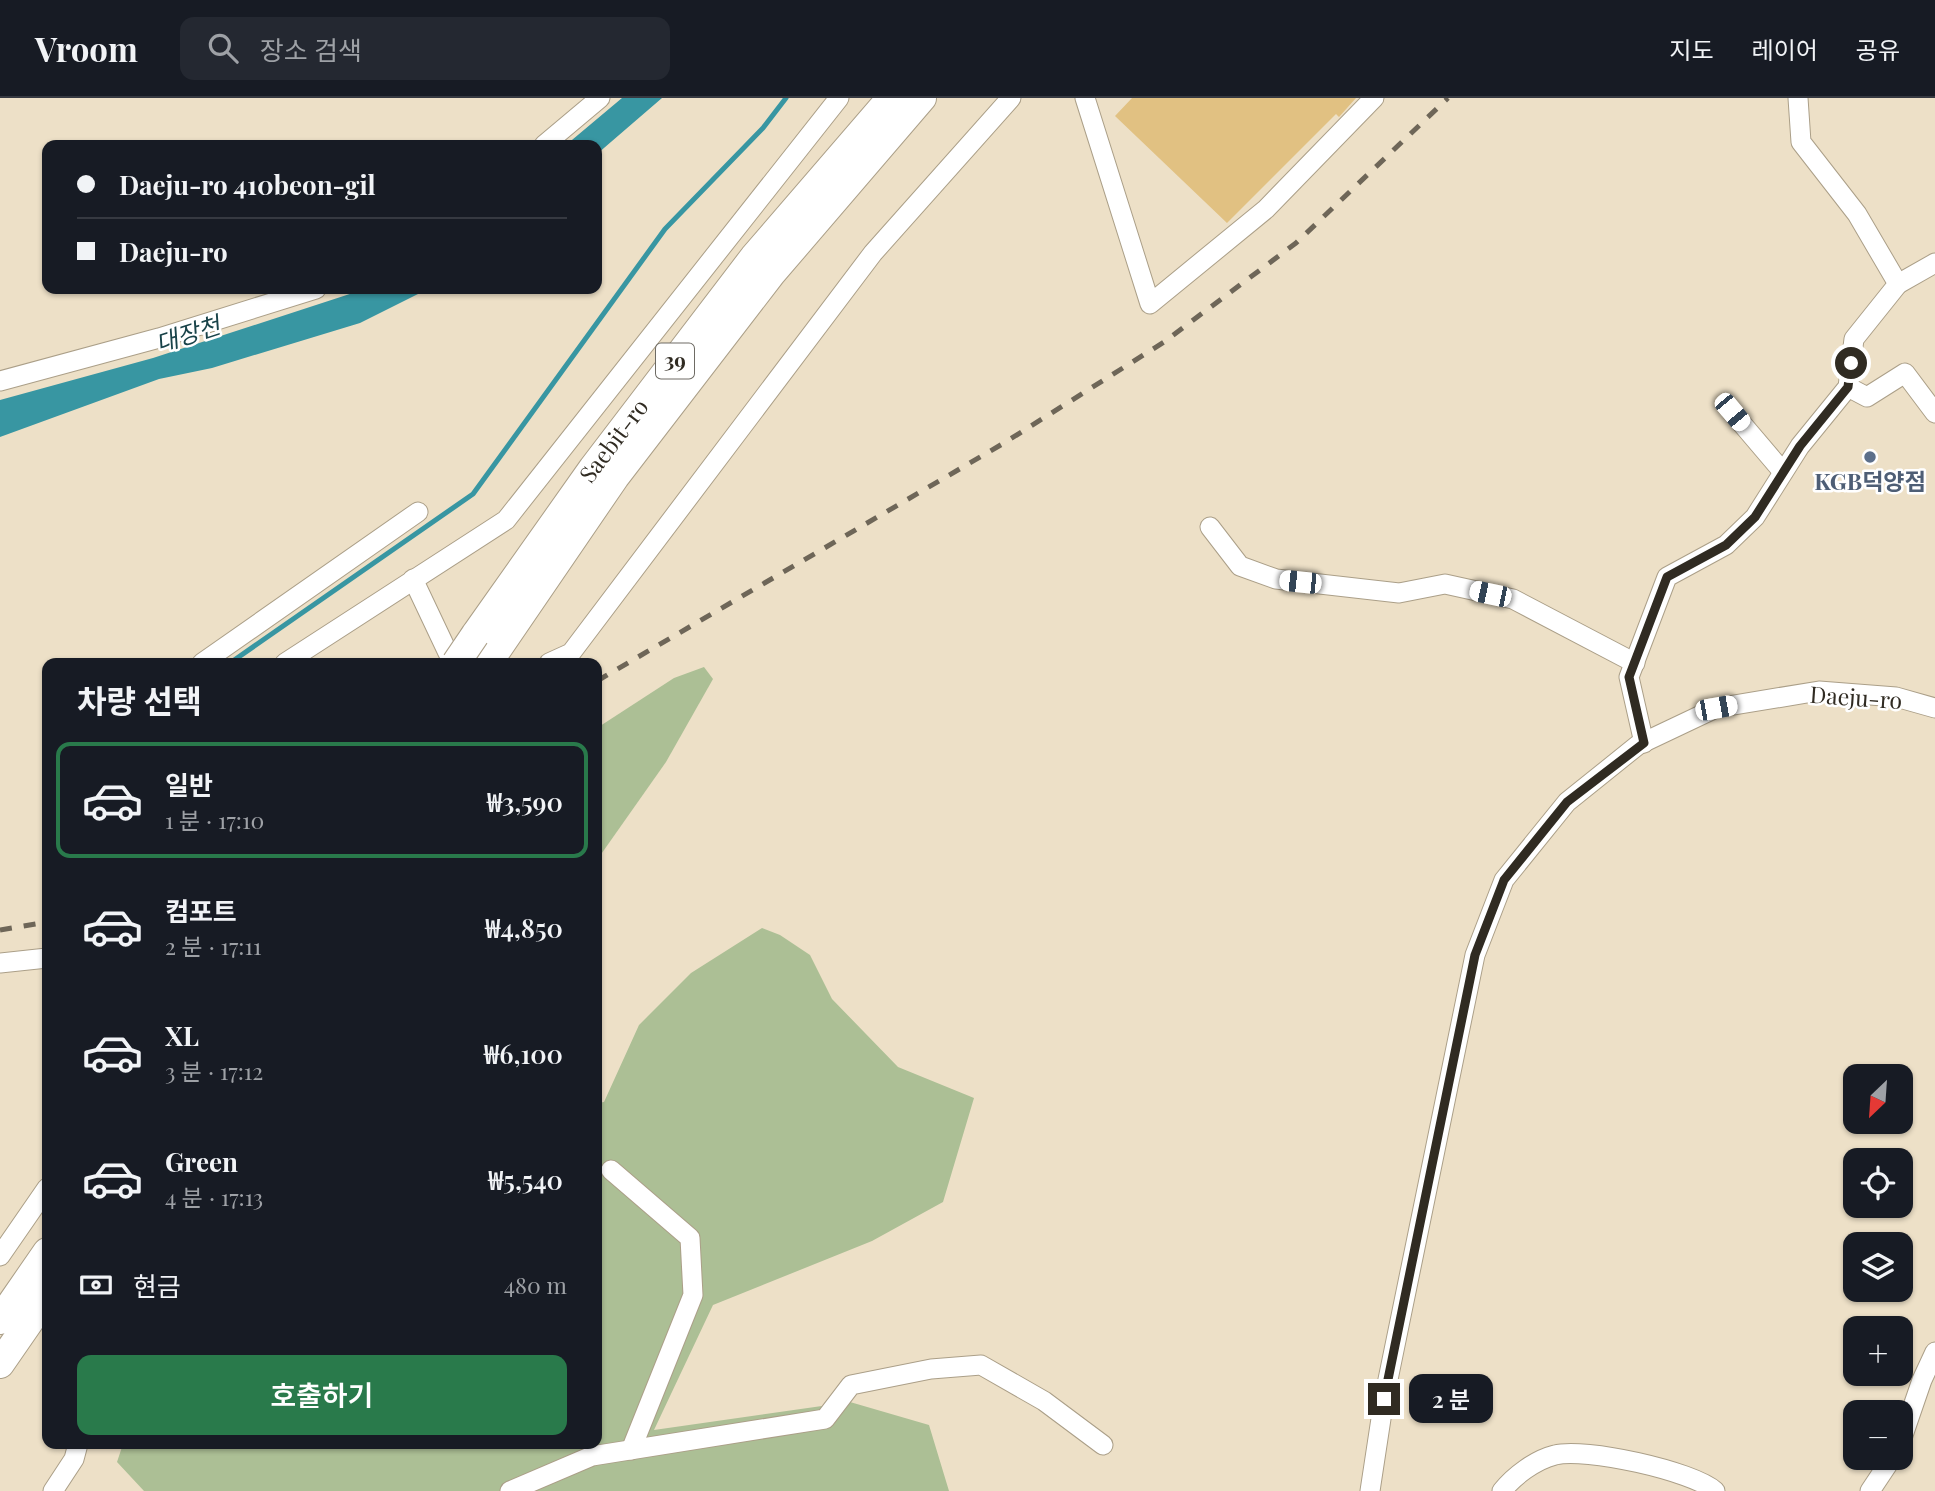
<!DOCTYPE html>
<html lang="ko">
<meta charset="utf-8">
<style>
body{margin:0;font-family:"Playfair Display","Noto Sans KR",serif;background:#242831;color:#f1f3f6;height:100vh;display:flex;flex-direction:column;font-size:26px;white-space:nowrap}
*{box-sizing:border-box;margin:0}
p{font-size:23px;color:#9ea1a6}
.icon{flex:none;width:38px;height:38px;fill:none;stroke:currentColor;stroke-width:2;stroke-linecap:round;stroke-linejoin:round}
.map{position:relative;flex:1;overflow:hidden}
.sheet{position:absolute;left:42px;top:560px;width:560px;height:791px;display:flex;flex-direction:column;background:#171b24;border-radius:14px;box-shadow:0 2px 5px #0004}
.sheet>*{flex:none}
.guide{position:absolute;left:42px;top:42px;width:560px;height:154px;border-radius:14px;box-shadow:0 2px 5px #0004;display:grid;align-content:center;height:154px;padding:0 35px;background:#171b24}
.needle{width:46px;rotate:205deg}
.controls{position:absolute;left:1843px;top:966px;display:grid;gap:14px}
.controls a{display:grid;place-items:center;width:70px;height:70px;border-radius:14px;background:#171b24;box-shadow:0 2px 5px #0004;font-size:35px}
.end{position:absolute;width:32px;height:32px;margin:-16px;border:9px solid #302b22;background:#fff;box-shadow:0 0 0 4px #fff}
.from{border-radius:50%}
.bubble{position:absolute;height:49px;border-radius:14px;background:#171b24;box-shadow:0 2px 5px #0004;font-size:23px;font-weight:600;line-height:49px;text-align:center}
.car{position:absolute;width:21px;height:42px;margin:-21px -10px;border-radius:9px;box-shadow:0 0 5px 2px #0007;background:linear-gradient(#fff 24%,#345 0 40%,#fff 0 76%,#345 0 86%,#fff 0)}
.guide b{display:flex;align-items:center;gap:24px;height:66px;font-size:26px}
.guide b+b{border-top:2px solid #363941}
.guide i{width:18px;height:18px;background:#f1f3f6}
ul{padding:0;list-style:none}
li{display:flex;align-items:center;gap:21px;height:116px;margin:0 14px 10px;padding:0 21px;border:4px solid transparent;border-radius:14px}
li div{flex:1}
li b{display:block;font-size:26px}
li em{font-style:normal;font-weight:600}
li.active{border-color:#297a4b}
li>.icon{width:63px;height:63px;stroke-width:1.5}
h2{padding:0 35px;font-size:32px;line-height:84px}
.pay{display:flex;align-items:center;gap:18px;height:77px;padding:0 35px;font-size:26px}
.pay p{margin-inline-start:auto}
.cta{display:flex;gap:14px;margin-top:auto;padding:14px 35px}
.cta a{flex:1;height:80px;border-radius:14px;background:#297a4b;color:#fff;font-size:28px;font-weight:600;line-height:80px;text-align:center}
header{display:flex;align-items:center;gap:42px;box-sizing:border-box;height:98px;padding:0 35px;background:#171b24;border-bottom:2px solid #363941}
header strong{font-size:33px}
nav{display:flex;gap:38px;margin-inline-start:auto;font-size:24px}
.search{width:490px;height:63px;background:#242831;display:flex;align-items:center;gap:18px;box-sizing:border-box;padding:0 24px;border-radius:14px;color:#9ea1a6;font-size:26px}
.map>svg:first-child{display:block}
</style>
<header>
<strong>Vroom</strong>
<div class="search"><svg class="icon" aria-label="search" viewBox="0 0 24 24"><circle cx="10" cy="10" r="6"/><path d="M15 15l6 6"/></svg>장소 검색</div>
<nav><a>지도</a><a>레이어</a><a>공유</a></nav>
</header>
<div class="map">
<svg width="1935" height="1393" viewBox="0 0 1935 1393">
<rect width="100%" height="100%" fill="#ede0c7"/>
<g fill="#acbf95">
<polygon points="704,569 713,581 666,664 597,762 597,630 674,580"/>
<polygon points="762,830 780,837 810,857 832,901 898,969 974,1000 943,1104 872,1143 713,1207 654,1332 850,1304 929,1327 949,1393 144,1393 117,1364 123,1346 597,1346 597,1005 604,1004 639,927 691,875"/>
</g>
<g fill="#3896a2">
<polygon points="622,0 662,0 597,56 597,47 566,47"/>
<polygon points="365,191 428,191 360,225 212,270 159,281 0,339 0,302 153,260"/>
</g>
<g fill="none" stroke-linecap="round" stroke-linejoin="round">
<polyline stroke="#3896a2" stroke-width="5" points="230,565 473,396 665,131 763,30 786,0"/>
</g>
<polygon fill="#e1c182" points="1132,0 1356,0 1339,19 1336,16 1227,125 1115,18"/>
<g fill="none" stroke-linecap="round" stroke-linejoin="round">
<g stroke="#ab9f88" stroke-width="21">
<g id="minor">
<polyline points="1085,0 1150,206 1266,111 1374,0"/>
<polyline points="544,47 600,0"/>
<polyline points="1898,186 1935,165"/>
<polyline points="0,283 159,240 316,191"/>
<polyline points="1848,289 1867,299 1905,275 1935,315"/>
<polyline points="1732,314 1783,374"/>
<polyline points="1210,429 1240,468 1276,481 1399,495 1445,486 1513,501 1635,565"/>
<polyline points="413,481 448,555 463,565"/>
<polyline points="202,565 418,414"/>
<polyline points="285,565 506,422 839,0"/>
<polyline points="549,565 571,555 873,155 1011,0"/>
<polyline points="1644,645 1629,579 1667,479 1726,447 1755,419 1800,348 1848,289 1854,241 1898,186 1857,116 1801,44 1798,0"/>
<polyline points="0,865 47,860"/>
<polyline points="611,1072 690,1140 693,1197 631,1352"/>
<polyline points="0,1158 47,1090"/>
<polyline points="1900,1346 1922,1282 1935,1254"/>
<polyline points="53,1393 74,1361 78,1346"/>
<polyline points="510,1393 592,1358 825,1321 851,1287 931,1271 981,1267 1044,1303 1103,1347"/>
<polyline points="1370,1393 1384,1301 1475,857 1504,782 1567,704 1638,647 1716,610 1819,593 1896,599 1935,610"/>
<path d="M1502 1393C1514 1378 1535 1362 1555 1357 1584 1349 1693 1373 1715 1393"/>
<polyline points="1870,1393 1892,1360"/>
</g>
</g>
<g stroke="#ab9f88" stroke-width="30">
<g id="highway">
<polyline points="475,537 593,370 754,159 891,0"/>
<polyline points="488,565 615,379 771,176 922,0"/>
<polyline points="0,1222 47,1154"/>
<polyline points="0,1266 47,1198"/>
</g>
</g>
<use href="#minor" stroke="#fff" stroke-width="19"/>
<use href="#highway" stroke="#fff" stroke-width="28"/>
<g stroke="#6e6658" stroke-width="5" stroke-dasharray="12 12" stroke-linecap="butt">
<polyline points="597,583 1004,345 1164,244 1296,145 1448,0"/>
<polyline points="0,832 47,824"/>
</g>
<g stroke="#ab9f88" stroke-width="30" stroke-linecap="butt">
<polyline id="highway-bridge" points="456,565 475,537"/>
</g>
<use href="#highway-bridge" stroke="#fff" stroke-width="28"/>
</g>
<g fill="none" stroke-linecap="round" stroke-linejoin="round">
<polyline stroke="#302b22" stroke-width="9" points="1384,1301 1475,857 1504,782 1567,704 1644,645 1629,579 1667,479 1726,447 1755,419 1800,348 1848,289 1851,265"/>
</g>
<circle fill="#5c6f8a" stroke="#fff" stroke-width="2.5" cx="1870" cy="359" r="7"/>
<g text-anchor="middle" stroke-width="5" stroke-linejoin="round" paint-order="stroke">
<rect fill="#fff" stroke="#6e6b64" stroke-width="2" x="656" y="245.5" width="38" height="35" rx="5"/>
<g font-size="21" font-weight="bold" fill="#302b22">
<text x="675" y="270">39</text>
</g>
<g font-size="23" fill="#302b22" stroke="#fff">
<text transform="translate(614 343) rotate(-53)" y="8">Saebit-ro</text>
<text transform="translate(1856 600) rotate(4)" y="8">Daeju-ro</text>
</g>
<g font-size="23" font-weight="bold" fill="#4e5e75" stroke="#fff">
<text x="1870" y="392">KGB덕양점</text>
</g>
<g font-size="24" font-style="italic" fill="#194349" stroke="#fff">
<text transform="translate(188 237) rotate(-18)" y="8">대장천</text>
</g>
</g>
</svg>
<div class="controls">
<a><svg class="needle" viewBox="-14 -14 28 28"><path d="M0-13l5 13h-10z" fill="#e53935"/><path d="M0 13l5-13h-10z" fill="#9ea1a6"/></svg></a>
<a><svg class="icon" aria-label="locate" viewBox="0 0 24 24"><circle cx="12" cy="12" r="6"/><path d="M12 2v4M12 18v4M2 12h4M18 12h4"/></svg></a>
<a><svg class="icon" aria-label="layers" viewBox="0 0 24 24"><path d="M12 4l9 5-9 5-9-5zM3 14l9 5 9-5"/></svg></a>
<a>+</a>
<a>−</a>
</div>
<i class="end from" style="left:1851px;top:265px"></i>
<i class="end" style="left:1384px;top:1301px"></i>
<div class="bubble" style="left:1409px;top:1276px;width:84px">2 분</div>
<i class="car" style="left:1732px;top:314px;rotate:140deg"></i>
<i class="car" style="left:1300px;top:484px;rotate:276deg"></i>
<i class="car" style="left:1490px;top:496px;rotate:282deg"></i>
<i class="car" style="left:1716px;top:610px;rotate:80deg"></i>
<div class="guide">
<b><i class="from"></i>Daeju-ro 410beon-gil</b>
<b><i></i>Daeju-ro</b>
</div>
<section class="sheet">
<h2>차량 선택</h2>
<ul>
<li class="active"><svg class="icon" aria-label="car" viewBox="0 0 24 24"><path d="M5 17H2v-5l4-1 3-4h7l3 4 3 1v5h-3M9 17h6M6 11h13"/><circle cx="7" cy="17" r="2"/><circle cx="17" cy="17" r="2"/></svg><div><b>일반</b><p>1 분 · 17:10</p></div><em>₩3,590</em></li>
<li><svg class="icon" aria-label="car" viewBox="0 0 24 24"><path d="M5 17H2v-5l4-1 3-4h7l3 4 3 1v5h-3M9 17h6M6 11h13"/><circle cx="7" cy="17" r="2"/><circle cx="17" cy="17" r="2"/></svg><div><b>컴포트</b><p>2 분 · 17:11</p></div><em>₩4,850</em></li>
<li><svg class="icon" aria-label="car" viewBox="0 0 24 24"><path d="M5 17H2v-5l4-1 3-4h7l3 4 3 1v5h-3M9 17h6M6 11h13"/><circle cx="7" cy="17" r="2"/><circle cx="17" cy="17" r="2"/></svg><div><b>XL</b><p>3 분 · 17:12</p></div><em>₩6,100</em></li>
<li><svg class="icon" aria-label="car" viewBox="0 0 24 24"><path d="M5 17H2v-5l4-1 3-4h7l3 4 3 1v5h-3M9 17h6M6 11h13"/><circle cx="7" cy="17" r="2"/><circle cx="17" cy="17" r="2"/></svg><div><b>Green</b><p>4 분 · 17:13</p></div><em>₩5,540</em></li>
</ul>
<div class="pay"><svg class="icon" aria-label="cash" viewBox="0 0 24 24"><path d="M3 7h18v10H3z"/><circle cx="12" cy="12" r="2"/></svg>현금<p>480 m</p></div>
<div class="cta"><a>호출하기</a></div>
</section>
</div>
